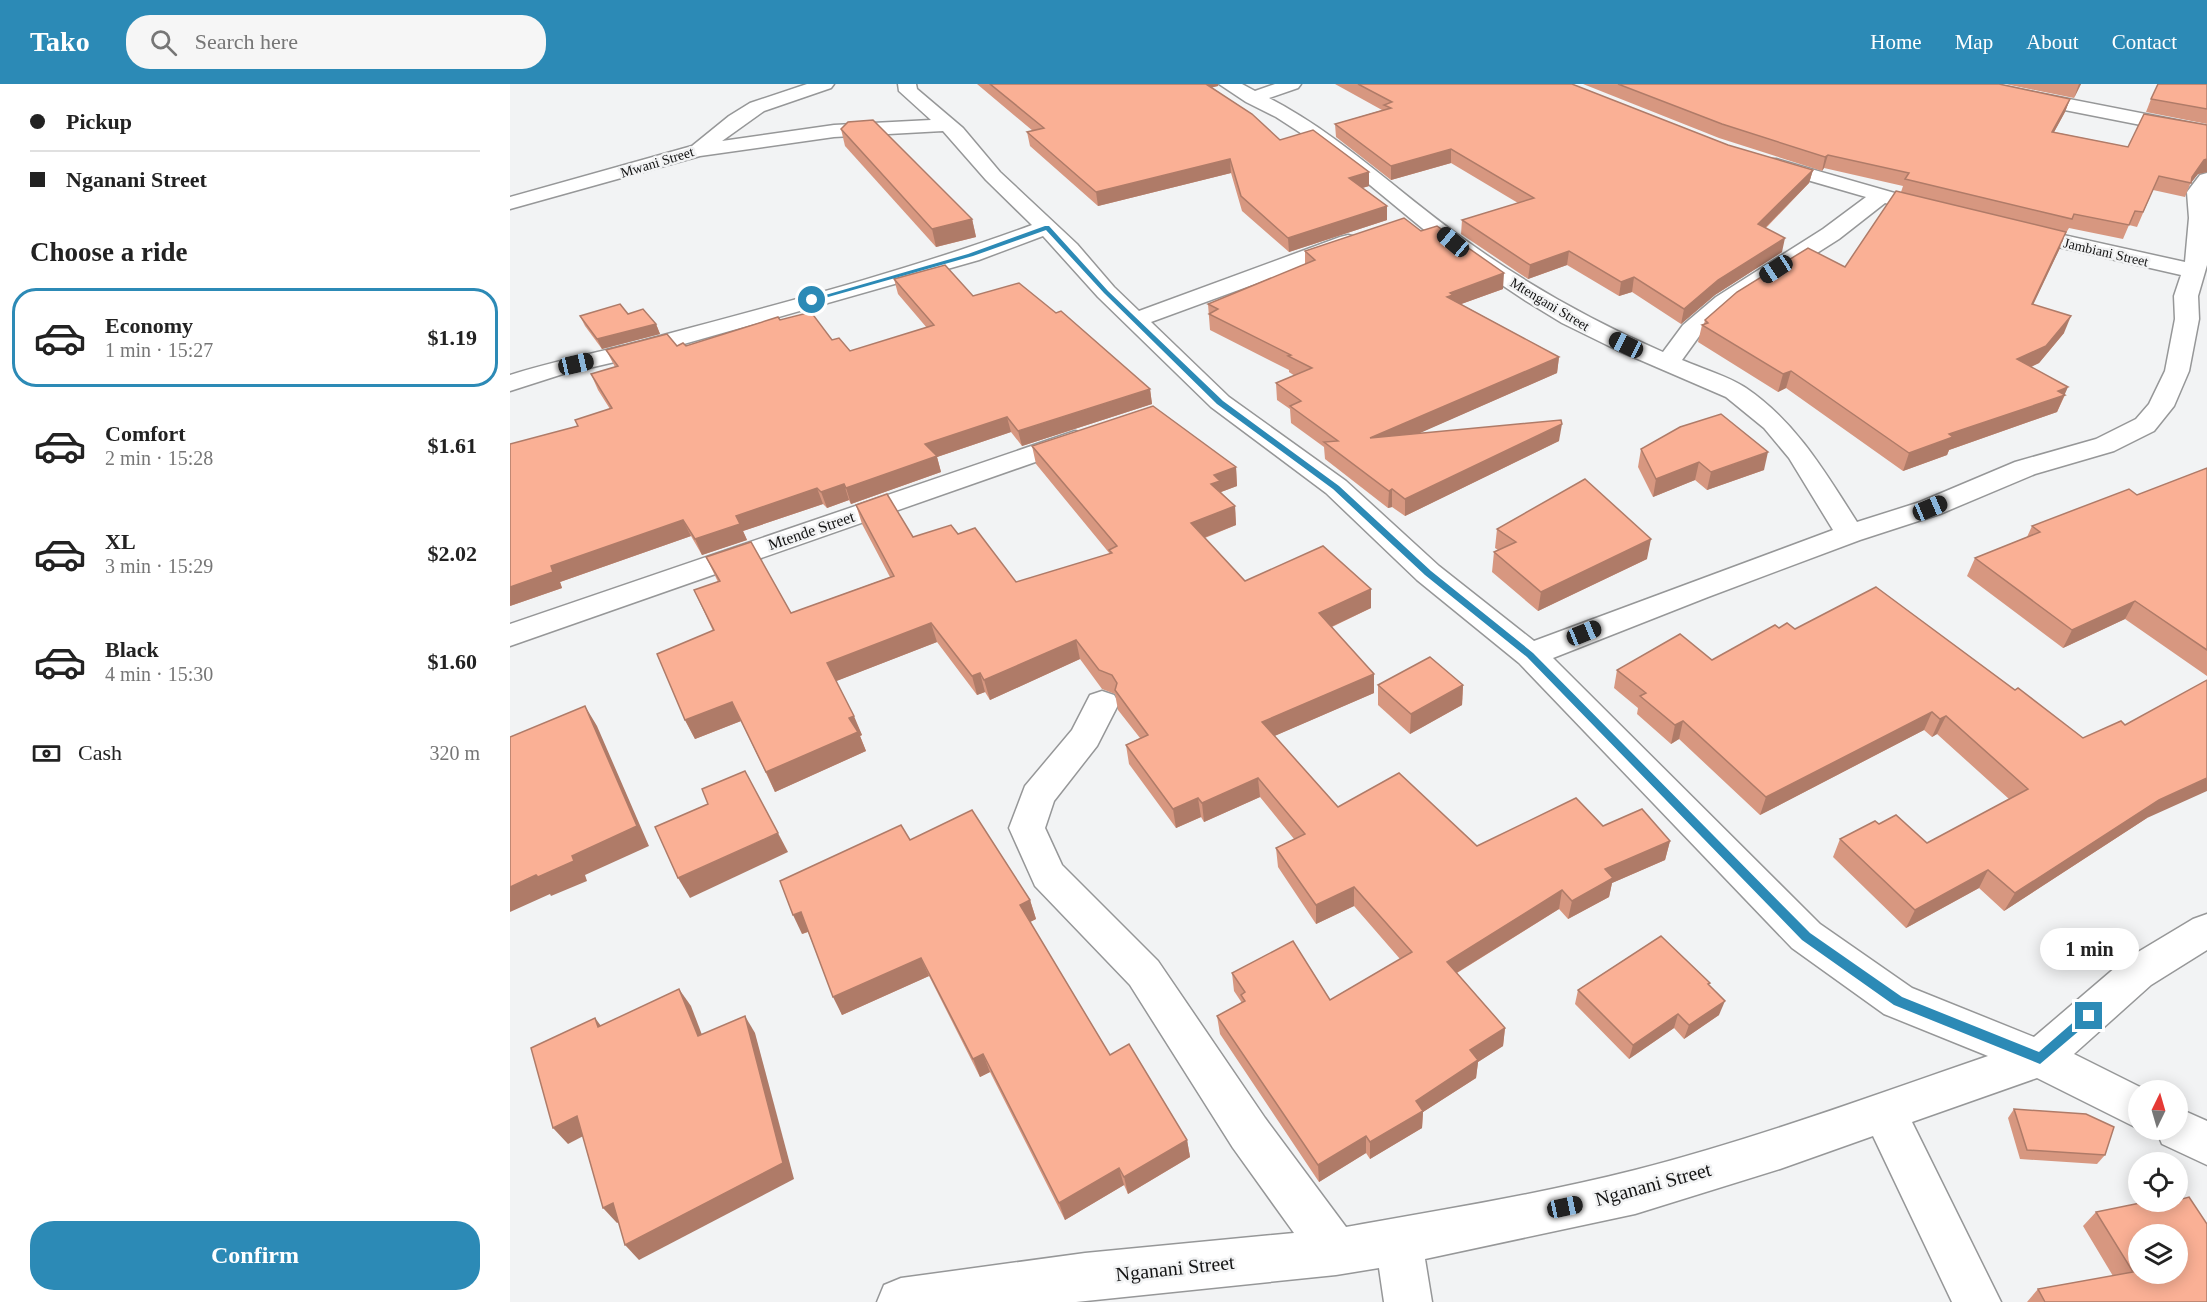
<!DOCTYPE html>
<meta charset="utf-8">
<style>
body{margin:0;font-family:Georgia,serif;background:#f6f6f6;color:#222;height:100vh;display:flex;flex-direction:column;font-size:22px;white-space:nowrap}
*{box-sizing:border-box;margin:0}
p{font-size:20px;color:#767676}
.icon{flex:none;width:33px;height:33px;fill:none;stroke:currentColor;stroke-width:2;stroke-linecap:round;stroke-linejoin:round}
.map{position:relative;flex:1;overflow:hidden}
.drawer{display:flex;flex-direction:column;background:#fff;width:510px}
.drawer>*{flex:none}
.hud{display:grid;align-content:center;height:132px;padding:0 30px;background:#fff}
.needle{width:39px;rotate:5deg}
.controls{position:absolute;left:1618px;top:996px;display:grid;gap:12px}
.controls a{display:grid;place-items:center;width:60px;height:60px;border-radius:50%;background:#fff;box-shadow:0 3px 15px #0003;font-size:30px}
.end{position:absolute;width:27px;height:27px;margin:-14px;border:8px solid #2c8ab6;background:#fff;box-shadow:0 0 0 3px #fff}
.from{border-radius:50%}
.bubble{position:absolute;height:42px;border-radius:21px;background:#fff;box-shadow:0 3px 15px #0003;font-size:20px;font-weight:700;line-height:42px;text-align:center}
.car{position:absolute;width:18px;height:36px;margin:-18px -9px;border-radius:8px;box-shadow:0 0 4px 2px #0007;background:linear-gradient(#222 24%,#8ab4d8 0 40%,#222 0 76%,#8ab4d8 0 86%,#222 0)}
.hud b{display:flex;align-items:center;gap:21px;height:57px;font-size:22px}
.hud b+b{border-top:2px solid #e0e0e0}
.hud i{width:15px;height:15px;background:#222}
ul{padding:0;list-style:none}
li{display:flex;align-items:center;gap:18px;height:99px;margin:0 12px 9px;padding:0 18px;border:3px solid transparent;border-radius:24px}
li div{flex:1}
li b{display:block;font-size:22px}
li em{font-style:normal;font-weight:700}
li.active{border-color:#2c8ab6}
li>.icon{width:54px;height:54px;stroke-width:1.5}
h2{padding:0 30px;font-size:27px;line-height:72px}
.pay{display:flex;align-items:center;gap:15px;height:66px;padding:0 30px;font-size:22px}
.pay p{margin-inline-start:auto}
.action{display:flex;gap:12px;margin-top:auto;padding:12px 30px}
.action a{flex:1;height:69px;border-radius:24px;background:#2c8ab6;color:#fff;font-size:24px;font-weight:700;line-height:69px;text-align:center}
header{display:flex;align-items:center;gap:36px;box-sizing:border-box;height:84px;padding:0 30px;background:#2c8ab6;color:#fff}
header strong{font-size:28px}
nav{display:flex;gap:33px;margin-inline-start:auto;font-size:21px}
.search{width:420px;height:54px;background:#f6f6f6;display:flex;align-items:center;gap:15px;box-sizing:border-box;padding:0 21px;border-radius:24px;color:#767676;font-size:22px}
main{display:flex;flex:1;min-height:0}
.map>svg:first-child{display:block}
</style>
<header>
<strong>Tako</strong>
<div class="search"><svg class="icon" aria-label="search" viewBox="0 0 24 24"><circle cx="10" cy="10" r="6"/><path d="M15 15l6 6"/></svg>Search here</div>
<nav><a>Home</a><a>Map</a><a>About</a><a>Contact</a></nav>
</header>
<main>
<section class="drawer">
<div class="hud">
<b><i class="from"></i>Pickup</b>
<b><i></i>Nganani Street</b>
</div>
<h2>Choose a ride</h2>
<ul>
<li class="active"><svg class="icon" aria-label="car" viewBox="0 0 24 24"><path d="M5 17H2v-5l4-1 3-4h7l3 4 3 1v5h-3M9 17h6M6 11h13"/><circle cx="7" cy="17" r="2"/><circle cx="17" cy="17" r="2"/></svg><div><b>Economy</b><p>1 min · 15:27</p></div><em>$1.19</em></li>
<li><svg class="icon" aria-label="car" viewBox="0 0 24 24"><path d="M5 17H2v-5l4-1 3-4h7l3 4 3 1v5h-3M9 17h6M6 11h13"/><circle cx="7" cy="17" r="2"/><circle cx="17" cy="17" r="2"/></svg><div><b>Comfort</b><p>2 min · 15:28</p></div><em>$1.61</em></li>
<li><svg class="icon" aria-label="car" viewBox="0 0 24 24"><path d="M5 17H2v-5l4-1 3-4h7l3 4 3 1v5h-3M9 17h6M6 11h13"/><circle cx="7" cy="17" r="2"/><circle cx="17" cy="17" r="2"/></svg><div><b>XL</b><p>3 min · 15:29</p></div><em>$2.02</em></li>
<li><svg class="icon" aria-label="car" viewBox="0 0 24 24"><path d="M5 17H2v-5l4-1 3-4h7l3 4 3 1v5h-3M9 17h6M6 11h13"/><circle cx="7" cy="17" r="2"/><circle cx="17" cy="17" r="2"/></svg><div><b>Black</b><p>4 min · 15:30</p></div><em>$1.60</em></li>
</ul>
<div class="pay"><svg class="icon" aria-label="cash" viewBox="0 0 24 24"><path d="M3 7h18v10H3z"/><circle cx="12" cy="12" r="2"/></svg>Cash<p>320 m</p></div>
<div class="action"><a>Confirm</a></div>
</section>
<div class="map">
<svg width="1697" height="1218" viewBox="0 0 1697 1218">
<rect width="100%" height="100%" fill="#f2f3f4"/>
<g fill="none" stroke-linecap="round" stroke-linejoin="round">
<g stroke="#969798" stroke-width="3">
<g id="minor">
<path d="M297 0H324L321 4 254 27 212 57 324 41 421 36 389 7 388 0H406L407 5 453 44 490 88 567 160 604 203 629 227 830 153 838 151 846 153 849 158 846 163 641 238 719 313 836 397 929 482 1024 557 1323 446 1279 374 1254 344 1216 313 1107 266 1052 239 1016 217 935 163 820 68 766 33 736 18 709 0H732L745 7 765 0H791L788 4 759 14C832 52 885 106 951 153 1014 199 1082 237 1153 268L1173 241 1206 213 1313 145 1356 113 1252 83 1249 79 1252 75H1266L1430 122 1433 126 1430 130 1423 132 1375 119 1329 155 1222 223 1190 251 1172 276C1193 285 1218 292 1236 304 1286 338 1315 388 1347 438L1410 418 1505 378 1586 355 1626 335 1639 320 1655 287 1665 235 1664 212 1671 191 1500 152 1497 147 1500 142 1508 141 1675 178 1679 134 1677 108 1690 91 1697 89V181L1688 212 1689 235 1679 287 1664 322 1644 347 1604 367 1525 390 1430 430 1350 456 1198 513 1043 574 1310 840 1402 904 1524 953 1613 877 1683 835 1697 830V866L1641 901 1564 970 1636 1006H1629V1045L1527 994 1402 1038 1491 1218H1442L1363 1052 1270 1085 1125 1130 915 1175 922 1218H874L869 1184 826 1191 566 1218H367L374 1201 391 1194 575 1169 784 1149 723 1064 620 901 525 802 499 744 515 702 562 646 580 611 592 607 604 611 609 619 587 662 544 717 535 744 552 781 648 877 755 1034 836 1143C932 1126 1030 1110 1125 1086 1245 1055 1362 1012 1478 972L1374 930 1282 864 1009 579 907 496 816 409 701 323 588 213 533 152 469 176 135 271 53 290 0 307V291C41 278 82 270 124 259 257 223 392 189 522 141L476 96 433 47 324 53 190 72 0 125V113L182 62 219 32 240 19Z"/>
<polygon points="1451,0 1483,0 1697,42 1697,54 1524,20 1454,4"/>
<polygon points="565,347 574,349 578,355 574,361 0,562 0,540"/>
<polygon points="1668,1024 1697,1037 1697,1081 1652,1060 1646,1046 1668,1046"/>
</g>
</g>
<use href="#minor" fill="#fff" fill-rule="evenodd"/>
</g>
<g fill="#d79780">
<polygon points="467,0 708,0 708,2 702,3 770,56 859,102 852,104 877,122 877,136 779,168 732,127 721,89 588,122 520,62 517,48 523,47"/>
<polygon points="825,0 1062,0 1218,61 1303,86 1299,99 1256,144 1272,168 1205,211 1171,240 1122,208 1109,212 1057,181 1018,195 951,150 952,136 1008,119 941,79 881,96 826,53 825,40 872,26"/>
<polygon points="1073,0 1489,0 1560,15 1555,28 1544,48 1618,63 1697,41 1697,88 1688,90 1681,98 1675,113 1643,106 1627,143 1619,141 1613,155 1559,144 1556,149 1555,149 1550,164 1523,220 1554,249 1529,279 1521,283 1555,311 1547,328 1439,366 1437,371 1393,387 1276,304 1268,308 1188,258 1192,241 1194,240 1195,236 1335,183 1391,108 1393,102 1314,84 1312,87 1209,54"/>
<polygon points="1495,0 1571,0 1564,14"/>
<polygon points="1697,0 1697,40 1636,28 1641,15"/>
<polygon points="331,45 462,135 466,153 426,163 335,62"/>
<polygon points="911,147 993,205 951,220 1049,273 1047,289 909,349 1049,357 895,432 882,423 878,424 815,375 814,363 781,339 780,325 767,316 766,299 785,292 779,288 779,286 700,246 698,220 795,180 795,167"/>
<polygon points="384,195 463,212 640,305 642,320 512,362 501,348 427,373 431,388 341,420 339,416 317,424 313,420 233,447 237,456 192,471 181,452 50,498 52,504 0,522 68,342 65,336 100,325 88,306 81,290 105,283 96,266 167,262 176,262 270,236 322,256 340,267 417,244 388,210"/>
<polygon points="118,230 146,240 150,250 92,265 75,242 70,232"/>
<polygon points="522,362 726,383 727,402 711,408 725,422 726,441 695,454 735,497 861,505 861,524 822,543 864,609 764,652 828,723 967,762 1093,742 1160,757 1155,776 1102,799 1099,813 1058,835 1049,825 947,889 995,944 993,962 968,978 966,994 913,1028 912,1044 860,1075 856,1069 809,1098 710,950 707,932 732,919 724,907 722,889 820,916 890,875 844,822 806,840 768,783 766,764 784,755 750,713 694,738 691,733 666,744 619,680 616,661 630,654 608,626 605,610 592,605 570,575 480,616 475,608 467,611 427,558 326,597 352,651 350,652 356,667 265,708 231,637 185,655 175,636 203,547 184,506 208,498 196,473 281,529 380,493 352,440 346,421 403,453 448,450 506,498 600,470 526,380"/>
<polygon points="1131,365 1254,386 1197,406 1185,396 1143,413 1128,383"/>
<polygon points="1697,384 1697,592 1615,535 1553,564 1457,492 1465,474 1517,453 1522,442 1627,411"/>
<polygon points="987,445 1137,475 1028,527 982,488 984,468 988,466 985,464"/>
<polygon points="1269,544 1285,545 1637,734 1494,827 1469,804 1396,844 1323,773 1330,755 1369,740 1417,759 1499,715 1427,650 1422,653 1414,646 1250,731 1169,655 1161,660 1127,630 1128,624 1104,604 1107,586 1202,576"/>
<polygon points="868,601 953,601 952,621 900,650 868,621"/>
<polygon points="400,756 520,816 526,835 520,838 600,971 677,1056 680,1073 618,1110 614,1101 555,1136 480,988 470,993 419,892 332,931 298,848 292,850"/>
<polygon points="1199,901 1209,931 1174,955 1164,944 1119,975 1065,920 1068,906"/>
<polygon points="1504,1025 1595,1071 1587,1080 1510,1075 1498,1034"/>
<polygon points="1641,1121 1697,1218 1517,1218 1528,1205 1603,1192 1573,1142 1586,1128"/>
</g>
<g fill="#af7b68">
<polygon points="687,0 708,0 708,2 688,7"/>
<polygon points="1569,0 1571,0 1564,14"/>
<polygon points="1560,15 1555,28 1537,61 1542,48"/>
<polygon points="941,65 941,79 881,96 881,82"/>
<polygon points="1318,71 1314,84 1312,87 1315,73"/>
<polygon points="720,75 721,89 588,122 586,108"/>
<polygon points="1697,75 1697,88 1688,90 1681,99 1682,93 1694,76"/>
<polygon points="1303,86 1299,99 1245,154 1248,140"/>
<polygon points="859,88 859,102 839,108 839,94"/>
<polygon points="877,122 877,136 779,168 778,154"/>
<polygon points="462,135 466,153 426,163 422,145"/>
<polygon points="1556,148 1550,164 1516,236 1522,220"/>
<polygon points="1275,154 1272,168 1205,211 1171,240 1174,225 1208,196"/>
<polygon points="1059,167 1057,181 1018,195 1020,181"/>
<polygon points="994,189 993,205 943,223 937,213 940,209"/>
<polygon points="1124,193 1122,208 1109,212 1111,198"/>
<polygon points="1561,232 1554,249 1529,279 1500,292 1507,275"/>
<polygon points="146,240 150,250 92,265 87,255"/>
<polygon points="1049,273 1047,289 860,371 860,354"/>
<polygon points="1281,287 1276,304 1268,308 1273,290"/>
<polygon points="1558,303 1547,328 1439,366 1437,371 1393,387 1399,369 1439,350"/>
<polygon points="640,305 642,320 512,362 508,347"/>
<polygon points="497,333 501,348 427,373 431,388 341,420 336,404 415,360"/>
<polygon points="1052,340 1049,357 895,432 895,415"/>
<polygon points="1258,368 1254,386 1197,406 1201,388"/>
<polygon points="1189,378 1185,396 1143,413 1146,395"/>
<polygon points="726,383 727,402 711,408 711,415 701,400 704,391"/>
<polygon points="334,400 339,416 317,424 311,408"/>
<polygon points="307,404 313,420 233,447 237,456 192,471 185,455 226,432"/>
<polygon points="882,405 882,423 878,424 879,407"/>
<polygon points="725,422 726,441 683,458 681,439"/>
<polygon points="173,436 181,452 50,498 52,504 0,522 0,503 41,482"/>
<polygon points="1141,455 1137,475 1028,527 1031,508"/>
<polygon points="861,505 861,524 810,548 809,529"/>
<polygon points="1625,517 1615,535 1553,564 1562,546"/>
<polygon points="421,539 427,558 324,598 317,579"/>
<polygon points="566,556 570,575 480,616 474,596"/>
<polygon points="470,589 475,608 467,611 462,592"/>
<polygon points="864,590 864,609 753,657 752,638"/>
<polygon points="953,601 952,621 900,650 901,630"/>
<polygon points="222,618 231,637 185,655 175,636"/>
<polygon points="75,622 87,642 139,762 75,791 77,797 41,812 40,810 0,828 0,803 26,791 62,772"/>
<polygon points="1422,628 1414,646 1250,731 1256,713"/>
<polygon points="344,632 352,651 350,652 356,667 265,708 256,688 339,634"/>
<polygon points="1436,632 1427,650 1422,653 1430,635"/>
<polygon points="1173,637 1169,655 1161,660 1165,641"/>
<polygon points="748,694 750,713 694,738 692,719"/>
<polygon points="1697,694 1697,707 1637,734 1494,827 1505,809 1649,716"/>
<polygon points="688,714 691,733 666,744 663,725"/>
<polygon points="268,749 278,768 180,814 168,794"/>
<polygon points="1160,757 1155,776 1102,799 1099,813 1058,835 1062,817 1095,785"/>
<polygon points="1478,786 1469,804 1396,844 1405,826"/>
<polygon points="844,803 844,822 806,840 806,821"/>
<polygon points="1052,806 1049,825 935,896 937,878"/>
<polygon points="520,816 526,835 516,840 510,821"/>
<polygon points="291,828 300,847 292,850 283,831"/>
<polygon points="411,874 419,892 332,931 323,913"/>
<polygon points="169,905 181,922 199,969 188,952"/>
<polygon points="1215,917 1209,931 1174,955 1179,941"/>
<polygon points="1168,930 1164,944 1119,975 1123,961"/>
<polygon points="235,932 245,949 284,1095 129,1176 115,1161"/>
<polygon points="85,934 98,951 88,943"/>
<polygon points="995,944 993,962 968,978 966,994 913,1028 912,1044 860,1075 860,1058 960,966"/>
<polygon points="473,970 480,988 470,993 463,975"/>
<polygon points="67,1032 81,1048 58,1060 43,1044"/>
<polygon points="856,1052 856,1069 809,1098 808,1081"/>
<polygon points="677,1056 680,1073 618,1110 614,1093"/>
<polygon points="609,1084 614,1101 555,1136 549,1119"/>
<polygon points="103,1119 117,1135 107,1139 93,1124"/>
</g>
<g fill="#fab095" stroke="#af7b68" stroke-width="1.5" fill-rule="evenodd">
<polygon points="480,0 696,0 742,30 770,56 803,46 859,88 839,94 877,122 778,154 731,112 720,75 586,108 517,48 534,44"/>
<polygon points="848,0 1062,0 1218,61 1303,86 1248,140 1275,154 1208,196 1174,225 1124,193 1111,198 1059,167 1020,181 952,136 1024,114 941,65 881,82 825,40 881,24 874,21 882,18"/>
<polygon points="1108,0 1489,0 1560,15 1542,48 1618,63 1634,30 1697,41 1697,75 1694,76 1682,93 1681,99 1649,92 1633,128 1625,127 1619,141 1564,130 1562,135 1395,95 1399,89 1318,71 1315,73 1212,40"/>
<polygon points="1648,0 1697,0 1697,25 1641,15"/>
<polygon points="363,36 462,135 422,145 331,45 338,38"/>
<polygon points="1386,107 1556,148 1522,220 1561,232 1536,262 1507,275 1558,303 1548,307 1555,311 1439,350 1443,353 1399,369 1281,287 1273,290 1192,241 1198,239 1195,236 1227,208 1298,164 1335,183"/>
<polygon points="894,134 911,147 927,142 994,189 940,209 943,211 937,213 1049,273 860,354 1051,336 1052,340 895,415 882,405 879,407 814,358 828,357 780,322 791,317 766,299 802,284 778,272 781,271 699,230 708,225 698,220 805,176 795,167"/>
<polygon points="435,181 463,212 509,199 546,229 551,227 640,305 508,347 497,333 415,360 427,372 336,404 334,400 311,408 307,404 226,432 230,440 185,455 173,436 41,482 43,488 0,503 0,360 68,342 65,336 102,324 81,290 108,282 96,266 157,250 167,262 173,259 176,262 268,233 270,236 301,228 322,256 329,254 340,267 424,241 384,195"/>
<polygon points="110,220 118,230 133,225 146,240 87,255 70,232"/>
<polygon points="643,322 726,383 704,391 710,397 701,400 725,422 681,439 735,497 813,462 861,505 809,529 864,590 752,638 828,723 889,689 967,762 1066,714 1093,742 1132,725 1160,757 1095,785 1103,794 1062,817 1052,806 937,878 995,944 960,966 968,976 906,1017 913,1027 860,1058 856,1052 808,1081 707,932 735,917 731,911 735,908 722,889 783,857 820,916 902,868 844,803 806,821 766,764 795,750 748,694 692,719 688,714 663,725 616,661 638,651 605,606 607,599 602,591 589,586 566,556 474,596 470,589 462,592 421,539 317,579 344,632 339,634 348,648 256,688 222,618 175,636 147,570 204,546 184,506 210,497 196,473 241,458 281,529 384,492 346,421 377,410 403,453 441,441 448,450 465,444 506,498 602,469 599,466 607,462 522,362"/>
<polygon points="1211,330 1258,368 1201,388 1189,378 1146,395 1131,365 1170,343"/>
<polygon points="1697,384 1697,566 1625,517 1562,546 1465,474 1530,448 1522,442 1619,405 1627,411"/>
<polygon points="1075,395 1141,455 1031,508 984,468 1006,458 987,445"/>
<polygon points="1366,503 1505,606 1508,604 1573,654 1611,637 1615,641 1697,596 1697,694 1649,716 1505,809 1478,786 1405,826 1330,755 1365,737 1369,740 1386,731 1417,759 1518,705 1436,632 1430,635 1422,628 1256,713 1173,637 1165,641 1130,612 1136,609 1107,586 1170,550 1202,576 1265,541 1269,544 1277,539 1285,545"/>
<polygon points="920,573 953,601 901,630 868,601"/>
<polygon points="75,622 127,742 62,772 64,777 28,793 26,791 0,803 0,653"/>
<polygon points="235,687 268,749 168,794 145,743 198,720 192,705"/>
<polygon points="462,726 520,816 510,821 600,971 619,960 677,1056 614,1093 609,1084 549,1119 473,970 463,975 411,874 323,913 291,828 283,831 270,797 391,741 400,756"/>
<polygon points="1151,852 1200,899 1198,900 1215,917 1179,941 1168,930 1123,961 1068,906"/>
<polygon points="169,905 188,952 235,932 273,1079 115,1161 103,1119 93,1124 67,1032 43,1044 21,964 85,934 88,943"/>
<polygon points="1504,1025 1576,1030 1604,1043 1595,1071 1517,1066"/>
<path d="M1679 1113 1697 1140V1218H1535L1528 1205 1623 1188 1586 1128 1635 1118H1638L1641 1121 1659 1118H1668V1116ZM1629 1150H1668V1190H1629Z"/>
</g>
<polygon fill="#2c8ab6" points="535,142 539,142 598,207 713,317 829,402 921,487 1023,569 1300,849 1392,913 1529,968 1575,928 1583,928 1583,935 1530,980 1384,921 1292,856 1017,573 915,491 823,405 707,320 594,209 536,146 463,172 304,217 298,216 458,170"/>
<g text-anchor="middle" stroke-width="5" stroke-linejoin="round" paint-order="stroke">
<g font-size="14" fill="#131313" stroke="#f2f3f4">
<text transform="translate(147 78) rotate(-17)" y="5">Mwani Street</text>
<text transform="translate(1596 168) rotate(13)" y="5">Jambiani Street</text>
<text transform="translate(1040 220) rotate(31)" y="5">Mtengani Street</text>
</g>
<g font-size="16" fill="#131313" stroke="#f2f3f4">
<text transform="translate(301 446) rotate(-19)" y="6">Mtende Street</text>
</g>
<g font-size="20" fill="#131313" stroke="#f2f3f4">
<text transform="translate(1143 1100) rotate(-15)" y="7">Nganani Street</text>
<text transform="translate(665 1184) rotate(-6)" y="7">Nganani Street</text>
</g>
</g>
</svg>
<div class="controls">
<a><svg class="needle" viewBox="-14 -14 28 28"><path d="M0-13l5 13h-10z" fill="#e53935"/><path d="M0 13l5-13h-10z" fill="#767676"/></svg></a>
<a><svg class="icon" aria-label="locate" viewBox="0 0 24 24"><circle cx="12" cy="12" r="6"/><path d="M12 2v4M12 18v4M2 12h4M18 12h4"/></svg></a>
<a><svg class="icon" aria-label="layers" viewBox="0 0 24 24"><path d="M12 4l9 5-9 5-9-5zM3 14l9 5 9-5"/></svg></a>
</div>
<i class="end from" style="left:302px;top:216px"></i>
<i class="end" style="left:1579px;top:932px"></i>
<div class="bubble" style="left:1530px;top:844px;width:99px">1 min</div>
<i class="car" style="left:943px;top:158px;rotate:310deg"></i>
<i class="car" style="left:1266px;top:185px;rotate:237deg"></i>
<i class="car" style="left:1116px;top:261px;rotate:296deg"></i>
<i class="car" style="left:66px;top:280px;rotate:77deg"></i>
<i class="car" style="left:1420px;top:424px;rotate:67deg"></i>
<i class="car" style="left:1074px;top:549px;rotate:68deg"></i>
<i class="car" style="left:1055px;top:1123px;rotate:78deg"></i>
</div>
</main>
